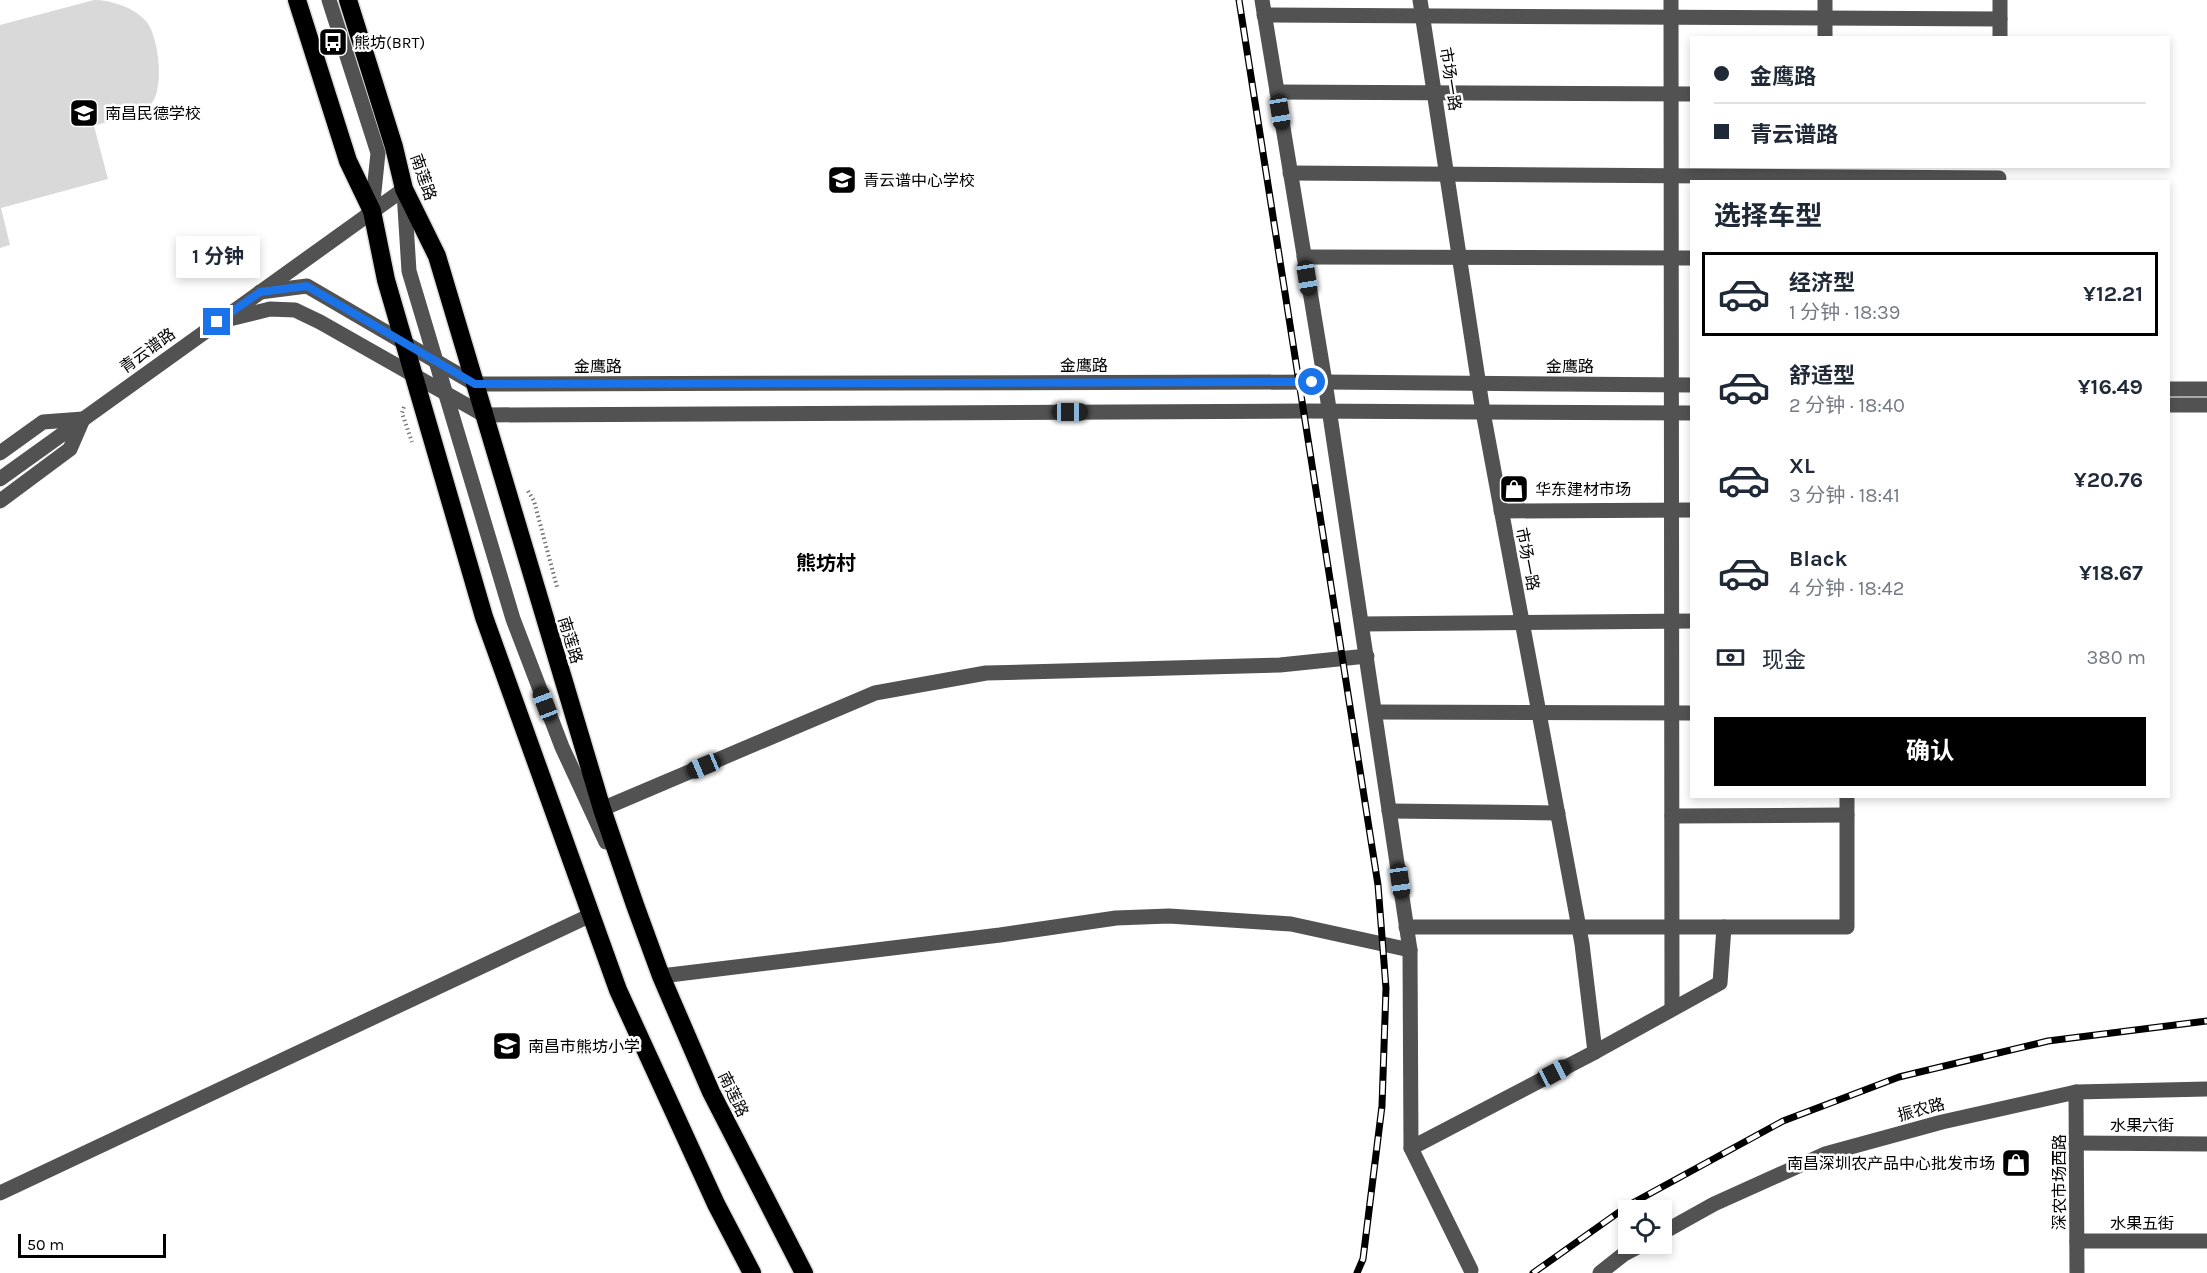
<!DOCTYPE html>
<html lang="zh">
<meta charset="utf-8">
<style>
body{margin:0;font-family:Karla,"Noto Sans SC",sans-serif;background:#f6f6f7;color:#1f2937;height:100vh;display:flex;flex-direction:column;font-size:22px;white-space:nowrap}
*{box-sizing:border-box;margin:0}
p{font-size:20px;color:#747a83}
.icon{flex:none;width:33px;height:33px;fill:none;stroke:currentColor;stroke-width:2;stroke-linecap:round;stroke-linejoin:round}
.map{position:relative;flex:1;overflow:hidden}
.drawer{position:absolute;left:1690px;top:180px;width:480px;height:618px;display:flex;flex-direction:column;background:#fff;border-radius:0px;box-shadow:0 3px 9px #0003}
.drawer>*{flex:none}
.top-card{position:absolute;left:1690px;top:36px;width:480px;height:132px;border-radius:0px;box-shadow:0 3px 9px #0003;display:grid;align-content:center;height:132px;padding:0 24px;background:#fff}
.buttons{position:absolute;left:1618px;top:1200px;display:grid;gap:12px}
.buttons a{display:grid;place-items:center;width:54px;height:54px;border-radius:0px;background:#fff;box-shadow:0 3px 9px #0003;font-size:30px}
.scale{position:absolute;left:18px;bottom:15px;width:148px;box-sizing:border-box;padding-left:6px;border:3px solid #000;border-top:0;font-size:16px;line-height:21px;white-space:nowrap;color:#000;-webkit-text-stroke:4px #fff;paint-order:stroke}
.end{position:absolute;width:27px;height:27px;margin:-14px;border:8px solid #1a73e8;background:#fff;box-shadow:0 0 0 3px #fff}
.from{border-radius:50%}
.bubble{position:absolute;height:42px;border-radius:0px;background:#fff;box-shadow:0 3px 9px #0003;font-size:20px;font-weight:700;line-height:42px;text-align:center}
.car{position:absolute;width:18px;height:36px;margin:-18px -9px;border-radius:8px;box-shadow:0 0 4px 2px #0007;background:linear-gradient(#222 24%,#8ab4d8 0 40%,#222 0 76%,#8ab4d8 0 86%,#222 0)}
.top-card b{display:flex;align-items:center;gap:21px;height:57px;font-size:22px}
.top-card b+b{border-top:2px solid #e0e1e3}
.top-card i{width:15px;height:15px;background:#1f2937}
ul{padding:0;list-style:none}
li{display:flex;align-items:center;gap:18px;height:84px;margin:0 12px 9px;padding:0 12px;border:3px solid transparent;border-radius:0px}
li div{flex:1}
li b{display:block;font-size:22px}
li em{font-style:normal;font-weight:700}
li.selected{border-color:#000}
li>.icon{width:54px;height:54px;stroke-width:1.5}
h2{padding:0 24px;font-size:27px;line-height:72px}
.pay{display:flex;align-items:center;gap:15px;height:66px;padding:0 24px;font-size:22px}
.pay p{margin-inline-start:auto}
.action{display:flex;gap:12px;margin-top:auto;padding:12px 24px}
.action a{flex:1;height:69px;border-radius:0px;background:#000;color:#fff;font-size:24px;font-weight:700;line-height:69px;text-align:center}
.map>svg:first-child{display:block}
</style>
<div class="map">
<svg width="2207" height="1273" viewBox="0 0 2207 1273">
<rect width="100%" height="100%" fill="#fff"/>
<path fill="#d9d9d9" d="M94 0C111 0 133 7 145 20 159 34 165 89 151 104 141 114 108 121 94 126L108 179 1 208 10 245 0 248V25Z"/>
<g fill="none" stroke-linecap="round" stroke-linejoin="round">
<g stroke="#dbdbdb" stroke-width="21">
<g id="highway">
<polyline points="297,0 348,161 372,211 386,280 484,617 618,990 716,1204 752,1273"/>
<polyline points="348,0 394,147 404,189 437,256 602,809 635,905 661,976 711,1092 804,1273"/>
</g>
</g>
<g stroke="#747474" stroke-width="4" stroke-dasharray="1.5 3" stroke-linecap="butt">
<polyline points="404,407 402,413 412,442"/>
<polyline points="528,491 534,501 557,587"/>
</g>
<g stroke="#525252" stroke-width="15">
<polyline points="329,0 378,153 372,211"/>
<polyline points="1262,0 1325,382 1410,950 1411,1148 1471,1270"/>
<polyline points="1420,0 1483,412 1582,944 1595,1052"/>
<polyline points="1671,0 1672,1008"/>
<polyline points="1264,15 2000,19"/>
<polyline points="1825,38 1825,0"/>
<polyline points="2000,38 2000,0"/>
<polyline points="1277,92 1692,94"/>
<polyline points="1290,173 1999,178"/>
<polyline points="404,192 409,271 513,619 562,747 606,842"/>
<polyline points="1304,257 1692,258"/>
<polyline points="260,292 307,286 475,384 1325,382 1692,385"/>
<polyline points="217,322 270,309 295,310 320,322 484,415 1304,411 1692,413"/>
<polyline points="2169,389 2207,389"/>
<polyline points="2169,405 2207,405"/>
<polyline points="0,453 43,422 83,419 70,449 0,501"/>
<polyline points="0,479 404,189"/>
<polyline points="1501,511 1692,510"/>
<polyline points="1362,624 1692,621"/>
<polyline points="1375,712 1692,713"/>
<polyline points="602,809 875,693 986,673 1280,665 1367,656"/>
<polyline points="1389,811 1558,813"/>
<polyline points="1672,816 1847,815"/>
<polyline points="1406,927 1847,927 1847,796"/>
<polyline points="661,976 1000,935 1116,918 1169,916 1291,924 1410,950"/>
<polyline points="2076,1092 2077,1273"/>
<polyline points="2076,1143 2207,1144"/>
<polyline points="1411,1148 1595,1052 1720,983 1724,927"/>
<polyline points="0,1193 591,915"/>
<polyline points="1662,1233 1714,1204 1825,1154 1942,1122 2076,1092 2207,1089"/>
<polyline points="2077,1241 2207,1241"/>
<polyline points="1600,1273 1624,1254 1643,1244"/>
</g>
<use href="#highway" stroke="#000" stroke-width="18"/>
<g stroke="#000" stroke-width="7">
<g id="rail">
<polyline points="1239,0 1378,885 1386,988 1382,1106 1363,1259 1357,1273"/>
<polyline points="1533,1273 1629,1205 1783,1121 1899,1077 2048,1041 2207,1021"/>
</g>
</g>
<use href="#rail" stroke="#fff" stroke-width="4.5" stroke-dasharray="14" stroke-linecap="butt"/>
</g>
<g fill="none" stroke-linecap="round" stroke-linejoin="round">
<polyline stroke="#1a73e8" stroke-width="8" points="217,322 260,292 307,286 475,384 1312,382"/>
</g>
<defs>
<g id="bus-square" transform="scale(1.5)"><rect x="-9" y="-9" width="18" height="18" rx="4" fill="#000" stroke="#fff"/><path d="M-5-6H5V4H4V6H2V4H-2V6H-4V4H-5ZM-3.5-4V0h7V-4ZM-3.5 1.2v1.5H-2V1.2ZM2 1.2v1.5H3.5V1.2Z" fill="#fff"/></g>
<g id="school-square" transform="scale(1.5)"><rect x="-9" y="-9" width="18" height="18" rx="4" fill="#000" stroke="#fff"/><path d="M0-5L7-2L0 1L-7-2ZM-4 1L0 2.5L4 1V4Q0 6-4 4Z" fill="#fff"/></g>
<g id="shop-square" transform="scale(1.5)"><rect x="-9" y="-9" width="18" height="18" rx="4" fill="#000" stroke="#fff"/><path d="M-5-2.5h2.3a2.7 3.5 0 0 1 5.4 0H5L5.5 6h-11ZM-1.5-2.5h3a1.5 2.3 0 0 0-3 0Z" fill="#fff"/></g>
</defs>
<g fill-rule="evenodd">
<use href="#bus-square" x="333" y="42"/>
<use href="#school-square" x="84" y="113"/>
<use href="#school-square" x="842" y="180"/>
<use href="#shop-square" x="1514" y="489"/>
<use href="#school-square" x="507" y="1046"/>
<use href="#shop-square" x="2016" y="1163"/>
</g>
<g text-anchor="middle" stroke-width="5" stroke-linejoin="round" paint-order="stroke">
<g font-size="16" fill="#000" stroke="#fff" text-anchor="start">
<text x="354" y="48">熊坊(BRT)</text>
<text x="105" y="119">南昌民德学校</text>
<text x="863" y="186">青云谱中心学校</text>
<text x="1535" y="495">华东建材市场</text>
<text x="528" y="1052">南昌市熊坊小学</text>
<text x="1995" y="1169" text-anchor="end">南昌深圳农产品中心批发市场</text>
</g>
<g font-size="16" fill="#000" stroke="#fff">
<text transform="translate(1451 79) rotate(81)" y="6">市场一路</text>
<text transform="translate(424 177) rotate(71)" y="6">南莲路</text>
<text transform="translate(147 350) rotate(-36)" y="6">青云谱路</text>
<text x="1084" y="371">金鹰路</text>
<text x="598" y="372">金鹰路</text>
<text x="1570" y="372">金鹰路</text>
<text transform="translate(1528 559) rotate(79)" y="6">市场一路</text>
<text transform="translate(571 640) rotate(73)" y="6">南莲路</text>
<text transform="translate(734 1094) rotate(64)" y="6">南莲路</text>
<text transform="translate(1921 1109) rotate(-15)" y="6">振农路</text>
<text x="2142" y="1131">水果六街</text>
<text transform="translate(2059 1182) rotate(-90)" y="6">深农市场西路</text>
<text x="2142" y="1229">水果五街</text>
</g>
<g font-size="20" font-weight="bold" fill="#000" stroke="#fff">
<text x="826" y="570">熊坊村</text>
</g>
</g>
</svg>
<div class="buttons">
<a><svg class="icon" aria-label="locate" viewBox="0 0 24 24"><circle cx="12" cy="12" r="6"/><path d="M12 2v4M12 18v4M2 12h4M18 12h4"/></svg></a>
</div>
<div class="scale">50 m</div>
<i class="end from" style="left:1312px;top:382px"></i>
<i class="end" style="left:217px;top:322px"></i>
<div class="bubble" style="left:176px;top:236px;width:84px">1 分钟</div>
<i class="car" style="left:1280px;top:112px;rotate:171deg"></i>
<i class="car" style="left:1307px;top:278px;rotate:171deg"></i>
<i class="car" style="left:1070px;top:412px;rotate:90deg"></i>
<i class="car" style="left:545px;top:704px;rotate:339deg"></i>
<i class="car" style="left:704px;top:766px;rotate:247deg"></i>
<i class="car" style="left:1400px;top:881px;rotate:172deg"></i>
<i class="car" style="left:1554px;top:1073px;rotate:62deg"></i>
<div class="top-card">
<b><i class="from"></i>金鹰路</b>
<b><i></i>青云谱路</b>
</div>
<section class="drawer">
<h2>选择车型</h2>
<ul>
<li class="selected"><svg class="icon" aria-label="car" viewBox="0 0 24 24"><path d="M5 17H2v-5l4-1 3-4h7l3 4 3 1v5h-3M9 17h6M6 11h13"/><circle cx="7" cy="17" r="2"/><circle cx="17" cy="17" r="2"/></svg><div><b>经济型</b><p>1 分钟 · 18:39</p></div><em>¥12.21</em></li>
<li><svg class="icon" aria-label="car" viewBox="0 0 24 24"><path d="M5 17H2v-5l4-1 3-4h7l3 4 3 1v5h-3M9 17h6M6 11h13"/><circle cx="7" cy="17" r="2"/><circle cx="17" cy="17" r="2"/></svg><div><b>舒适型</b><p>2 分钟 · 18:40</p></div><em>¥16.49</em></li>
<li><svg class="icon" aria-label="car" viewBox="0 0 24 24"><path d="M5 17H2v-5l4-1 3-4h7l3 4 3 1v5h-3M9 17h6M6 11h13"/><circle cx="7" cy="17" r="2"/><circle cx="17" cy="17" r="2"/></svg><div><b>XL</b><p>3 分钟 · 18:41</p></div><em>¥20.76</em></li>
<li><svg class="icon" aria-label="car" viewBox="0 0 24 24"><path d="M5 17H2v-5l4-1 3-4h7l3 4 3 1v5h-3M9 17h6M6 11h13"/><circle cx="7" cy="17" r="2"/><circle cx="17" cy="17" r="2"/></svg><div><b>Black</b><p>4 分钟 · 18:42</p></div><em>¥18.67</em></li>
</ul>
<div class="pay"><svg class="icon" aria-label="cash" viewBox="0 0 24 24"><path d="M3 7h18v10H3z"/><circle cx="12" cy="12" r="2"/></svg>现金<p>380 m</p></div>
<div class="action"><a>确认</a></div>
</section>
</div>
